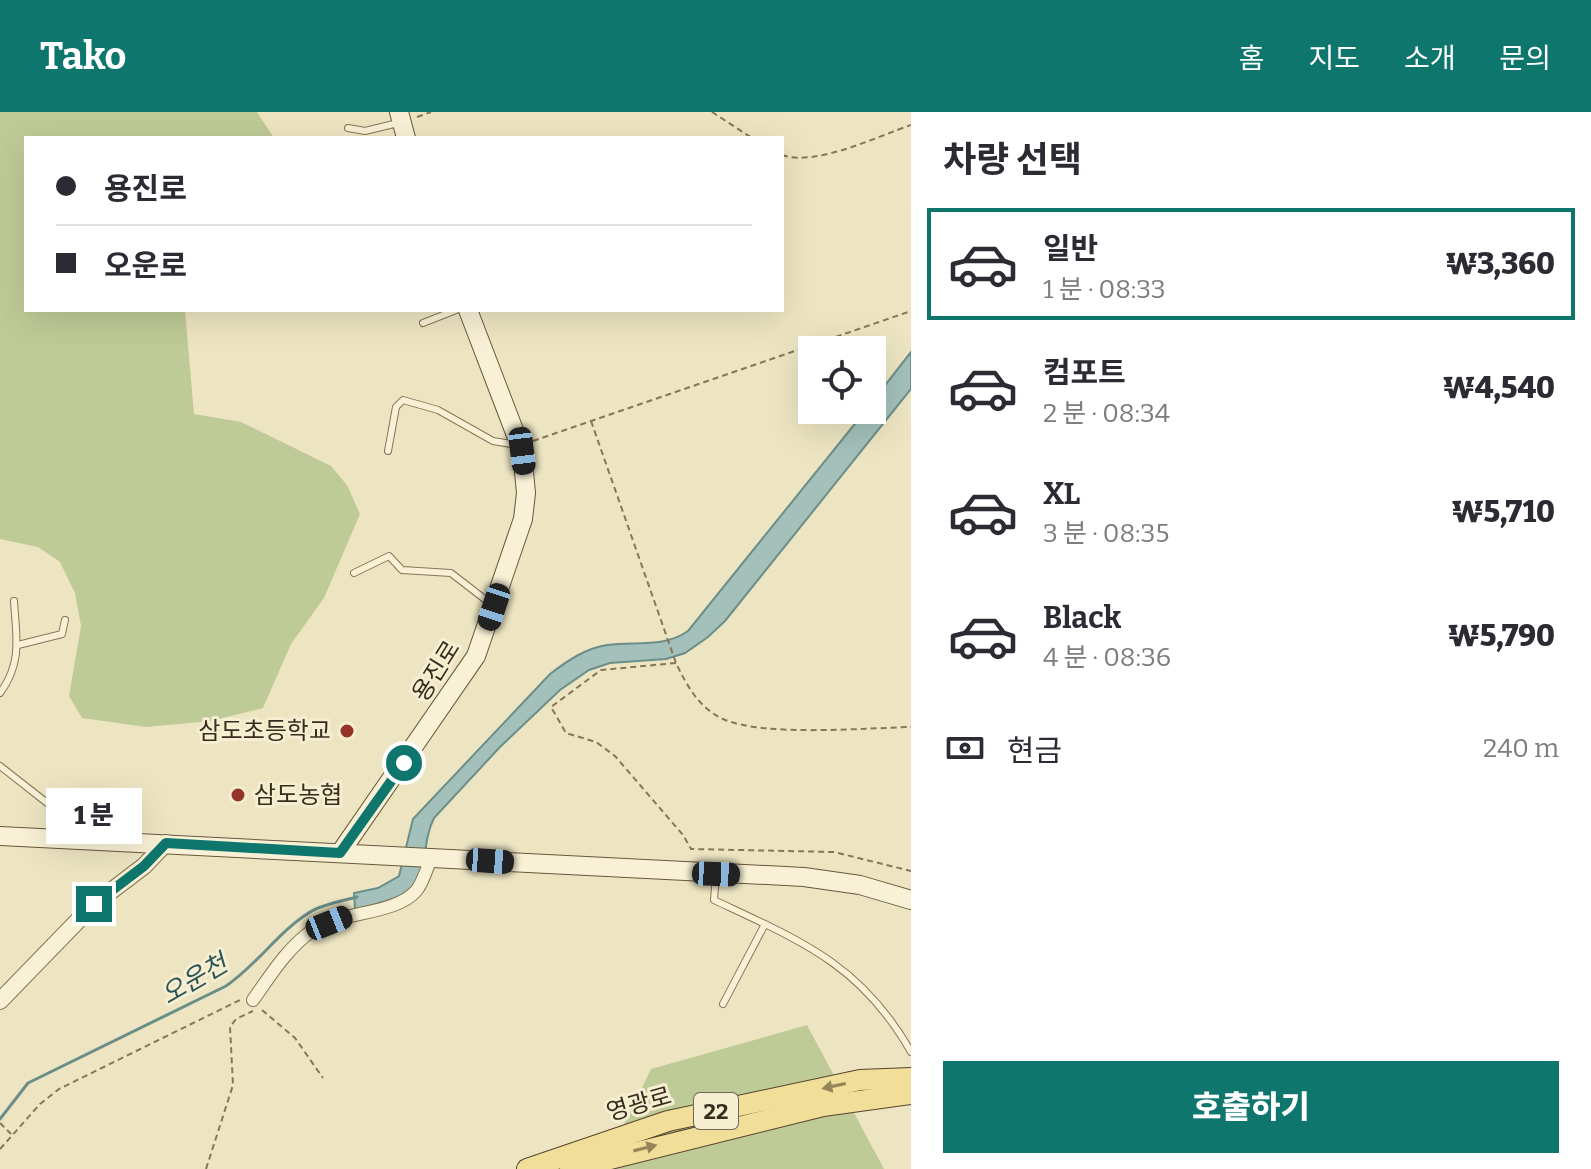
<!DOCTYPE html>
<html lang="ko">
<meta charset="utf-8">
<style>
body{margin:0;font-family:Bitter,"Noto Sans KR",serif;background:#f7f7f7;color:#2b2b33;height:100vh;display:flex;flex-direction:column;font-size:30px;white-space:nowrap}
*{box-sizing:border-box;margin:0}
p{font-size:26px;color:#7c7c81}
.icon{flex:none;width:44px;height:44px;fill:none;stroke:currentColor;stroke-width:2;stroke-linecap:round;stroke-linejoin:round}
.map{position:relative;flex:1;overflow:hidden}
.details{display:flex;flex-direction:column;background:#fff;width:680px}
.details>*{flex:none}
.guide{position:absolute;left:24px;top:24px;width:760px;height:176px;border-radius:0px;box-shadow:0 8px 32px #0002;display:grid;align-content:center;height:176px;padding:0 32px;background:#fff}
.controls{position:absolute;left:798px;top:224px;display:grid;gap:16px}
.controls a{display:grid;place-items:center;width:88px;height:88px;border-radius:0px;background:#fff;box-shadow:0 8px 32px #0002;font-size:40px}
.end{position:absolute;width:36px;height:36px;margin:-18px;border:10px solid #0f766e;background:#fff;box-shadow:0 0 0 4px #fff}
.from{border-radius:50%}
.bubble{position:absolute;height:56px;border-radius:0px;background:#fff;box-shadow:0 8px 32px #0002;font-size:26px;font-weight:800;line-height:56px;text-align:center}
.car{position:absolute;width:24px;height:48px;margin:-24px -12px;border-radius:10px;box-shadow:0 0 6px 2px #0007;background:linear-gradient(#222 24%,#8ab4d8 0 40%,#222 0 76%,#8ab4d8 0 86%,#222 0)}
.guide b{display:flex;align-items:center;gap:28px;height:76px;font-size:30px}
.guide b+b{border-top:2px solid #e1e1e2}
.guide i{width:20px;height:20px;background:#2b2b33}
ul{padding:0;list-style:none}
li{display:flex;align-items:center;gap:24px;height:112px;margin:0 16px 12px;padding:0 16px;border:4px solid transparent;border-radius:0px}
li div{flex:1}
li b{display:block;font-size:30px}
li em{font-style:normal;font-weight:800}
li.on{border-color:#0f766e}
li>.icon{width:72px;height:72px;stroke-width:1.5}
h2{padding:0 32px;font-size:36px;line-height:96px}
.pay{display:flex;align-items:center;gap:20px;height:88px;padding:0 32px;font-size:30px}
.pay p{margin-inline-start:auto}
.button{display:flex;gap:16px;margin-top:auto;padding:16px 32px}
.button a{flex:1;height:92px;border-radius:0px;background:#0f766e;color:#fff;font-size:32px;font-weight:800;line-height:92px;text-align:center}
header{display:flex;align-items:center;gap:48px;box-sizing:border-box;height:112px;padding:0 40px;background:#0f766e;color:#fff}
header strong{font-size:38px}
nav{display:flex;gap:44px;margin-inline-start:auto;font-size:28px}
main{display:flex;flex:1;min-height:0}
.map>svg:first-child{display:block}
</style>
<header>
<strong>Tako</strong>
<nav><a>홈</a><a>지도</a><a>소개</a><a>문의</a></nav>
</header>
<main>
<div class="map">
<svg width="911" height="1057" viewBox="0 0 911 1057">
<rect width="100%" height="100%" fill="#ede5c2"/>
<g fill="#bfcb96">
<polygon points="0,0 257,0 274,26 26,26 26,198 185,198 194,302 241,310 331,354 347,373 360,402 324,486 291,532 263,596 211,609 146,615 82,606 69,584 81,514 75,481 60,450 38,435 0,427"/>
<polygon points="807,913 884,1057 602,1057 651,957"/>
</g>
<path fill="#a4c0ba" stroke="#6b8e89" stroke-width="2" d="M911 240V277L725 509 708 525 685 541 666 547 610 551 589 558 560 578 500 635 434 706C427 720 426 734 424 750 418 786 385 790 355 797L354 781 378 776 399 764 413 707 550 562C567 549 586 536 607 533 636 529 664 536 688 519L866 298H872V290Z"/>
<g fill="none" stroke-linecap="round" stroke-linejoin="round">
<path stroke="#6b8e89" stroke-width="3" d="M0 1007 28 971 226 874C258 852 278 820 310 800 323 792 342 789 357 785"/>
<g stroke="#877659" stroke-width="8">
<g id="service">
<polyline points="348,16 365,19 398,11"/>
<polyline points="423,211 456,198"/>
<polyline points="388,339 396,295 403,288 438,298 493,329 517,333"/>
<polyline points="354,461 389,444 402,458 451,461 491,492"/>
<polyline points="18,533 62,522 65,508"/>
<path d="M0 581C23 550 16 524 14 489"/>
<polyline points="0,654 51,694 61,723"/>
<path d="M716 762 714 788C801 829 861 852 911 940"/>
<polyline points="723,892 765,812"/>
</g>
</g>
<g stroke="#877659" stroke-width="14">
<path id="minor" d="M253 888C270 864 288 835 313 818 341 799 395 803 416 779 423 771 427 756 431 746"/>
</g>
<g stroke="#877659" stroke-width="18">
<polyline id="tertiary" points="0,889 94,792 144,754 166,731"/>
</g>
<g stroke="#68573c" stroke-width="20">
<g id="secondary">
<polyline points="399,0 406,26"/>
<polyline points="0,724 804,765 860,773 911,788"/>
<polyline points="340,741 476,544 523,407 526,381 522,339 468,198"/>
</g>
</g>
<g stroke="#54442e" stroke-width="22">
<g id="primary">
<polyline points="527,1057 668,1009 860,968 911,966"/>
<polyline points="570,1057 823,994 911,982"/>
</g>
</g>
<g stroke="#877659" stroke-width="2" stroke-dasharray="6 4" stroke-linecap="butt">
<polyline points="712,0 752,26"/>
<polyline points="417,5 431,0"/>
<path d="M782 43C816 55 878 24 911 13"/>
<path d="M591 309 676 551C687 574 699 596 723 607 763 625 865 616 911 615"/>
<polyline points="533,329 911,199"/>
<polyline points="676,551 601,558 551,595 566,621 596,630 615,644 683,723 691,737 834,740 911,759"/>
<polyline points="262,898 295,926 323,966"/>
<polyline points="0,1011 11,1022"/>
<polyline points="0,1037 40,992 59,977 240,888"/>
<polyline points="206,1057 233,973 230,915 236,907 253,899"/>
</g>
<use href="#service" stroke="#f8f1d5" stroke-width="6"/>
<use href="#minor" stroke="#f8f1d5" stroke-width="12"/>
<use href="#tertiary" stroke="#f8f1d5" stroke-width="16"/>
<use href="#secondary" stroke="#f8f1d5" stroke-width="18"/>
<use href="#primary" stroke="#f1de99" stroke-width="20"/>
</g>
<defs><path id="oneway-solid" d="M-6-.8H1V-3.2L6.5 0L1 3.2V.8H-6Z" transform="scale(2)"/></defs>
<g fill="#94855b">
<use href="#oneway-solid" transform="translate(834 974) rotate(168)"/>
<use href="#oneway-solid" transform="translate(645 1036) rotate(-14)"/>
</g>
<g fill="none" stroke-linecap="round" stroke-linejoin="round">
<polyline stroke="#0f766e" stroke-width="10" points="94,792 144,754 166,731 340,741 404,651"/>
</g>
<g fill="#95342a" stroke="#f5eed1" stroke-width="3">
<circle cx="347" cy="619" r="8"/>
<circle cx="238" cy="683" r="8"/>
</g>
<g text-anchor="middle" stroke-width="6" stroke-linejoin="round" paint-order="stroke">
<rect fill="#f5eed1" stroke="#706653" stroke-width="2" x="694" y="981" width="44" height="36" rx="6"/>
<g font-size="22" font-weight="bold" fill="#372c1d">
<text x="716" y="1007">22</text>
</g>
<g font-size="24" fill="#372c1d" stroke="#f5eed1">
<text transform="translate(436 559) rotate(-58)" y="8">용진로</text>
<text transform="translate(639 992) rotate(-16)" y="8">영광로</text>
</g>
<g font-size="24" fill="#372c1d" stroke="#f5eed1" text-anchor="end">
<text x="331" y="627">삼도초등학교</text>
<text x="254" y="691" text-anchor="start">삼도농협</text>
</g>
<g font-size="26" font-style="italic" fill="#2d5556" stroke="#f5eed1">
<text transform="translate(194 867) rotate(-30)" y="9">오운천</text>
</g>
</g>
</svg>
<div class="controls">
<a><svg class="icon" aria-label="locate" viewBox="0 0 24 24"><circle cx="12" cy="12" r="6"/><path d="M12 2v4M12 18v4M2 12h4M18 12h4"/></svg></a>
</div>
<i class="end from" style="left:404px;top:651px"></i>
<i class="end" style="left:94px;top:792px"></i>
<div class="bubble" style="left:46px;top:676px;width:96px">1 분</div>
<i class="car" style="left:522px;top:339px;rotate:173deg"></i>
<i class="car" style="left:494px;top:495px;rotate:198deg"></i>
<i class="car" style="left:490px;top:749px;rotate:94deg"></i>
<i class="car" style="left:716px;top:762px;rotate:92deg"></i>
<i class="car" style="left:329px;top:811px;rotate:68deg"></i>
<div class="guide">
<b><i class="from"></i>용진로</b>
<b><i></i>오운로</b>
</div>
</div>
<section class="details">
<h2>차량 선택</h2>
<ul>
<li class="on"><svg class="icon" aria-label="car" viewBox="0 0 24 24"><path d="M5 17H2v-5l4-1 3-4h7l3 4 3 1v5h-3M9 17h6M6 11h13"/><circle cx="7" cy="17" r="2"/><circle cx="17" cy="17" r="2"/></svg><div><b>일반</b><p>1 분 · 08:33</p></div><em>₩3,360</em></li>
<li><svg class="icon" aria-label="car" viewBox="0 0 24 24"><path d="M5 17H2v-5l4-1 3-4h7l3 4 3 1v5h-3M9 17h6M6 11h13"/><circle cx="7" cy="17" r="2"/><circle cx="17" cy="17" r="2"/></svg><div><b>컴포트</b><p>2 분 · 08:34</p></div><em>₩4,540</em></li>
<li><svg class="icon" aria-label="car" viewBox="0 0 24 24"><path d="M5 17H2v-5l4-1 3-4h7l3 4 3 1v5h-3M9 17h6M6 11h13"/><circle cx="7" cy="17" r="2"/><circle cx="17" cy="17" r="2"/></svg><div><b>XL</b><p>3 분 · 08:35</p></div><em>₩5,710</em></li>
<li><svg class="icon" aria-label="car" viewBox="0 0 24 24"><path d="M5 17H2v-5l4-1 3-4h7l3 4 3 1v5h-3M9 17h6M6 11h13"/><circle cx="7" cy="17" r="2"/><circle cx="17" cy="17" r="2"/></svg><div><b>Black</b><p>4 분 · 08:36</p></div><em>₩5,790</em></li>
</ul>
<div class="pay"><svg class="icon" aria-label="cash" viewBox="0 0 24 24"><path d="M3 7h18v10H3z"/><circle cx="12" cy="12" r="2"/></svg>현금<p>240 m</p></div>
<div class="button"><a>호출하기</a></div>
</section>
</main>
